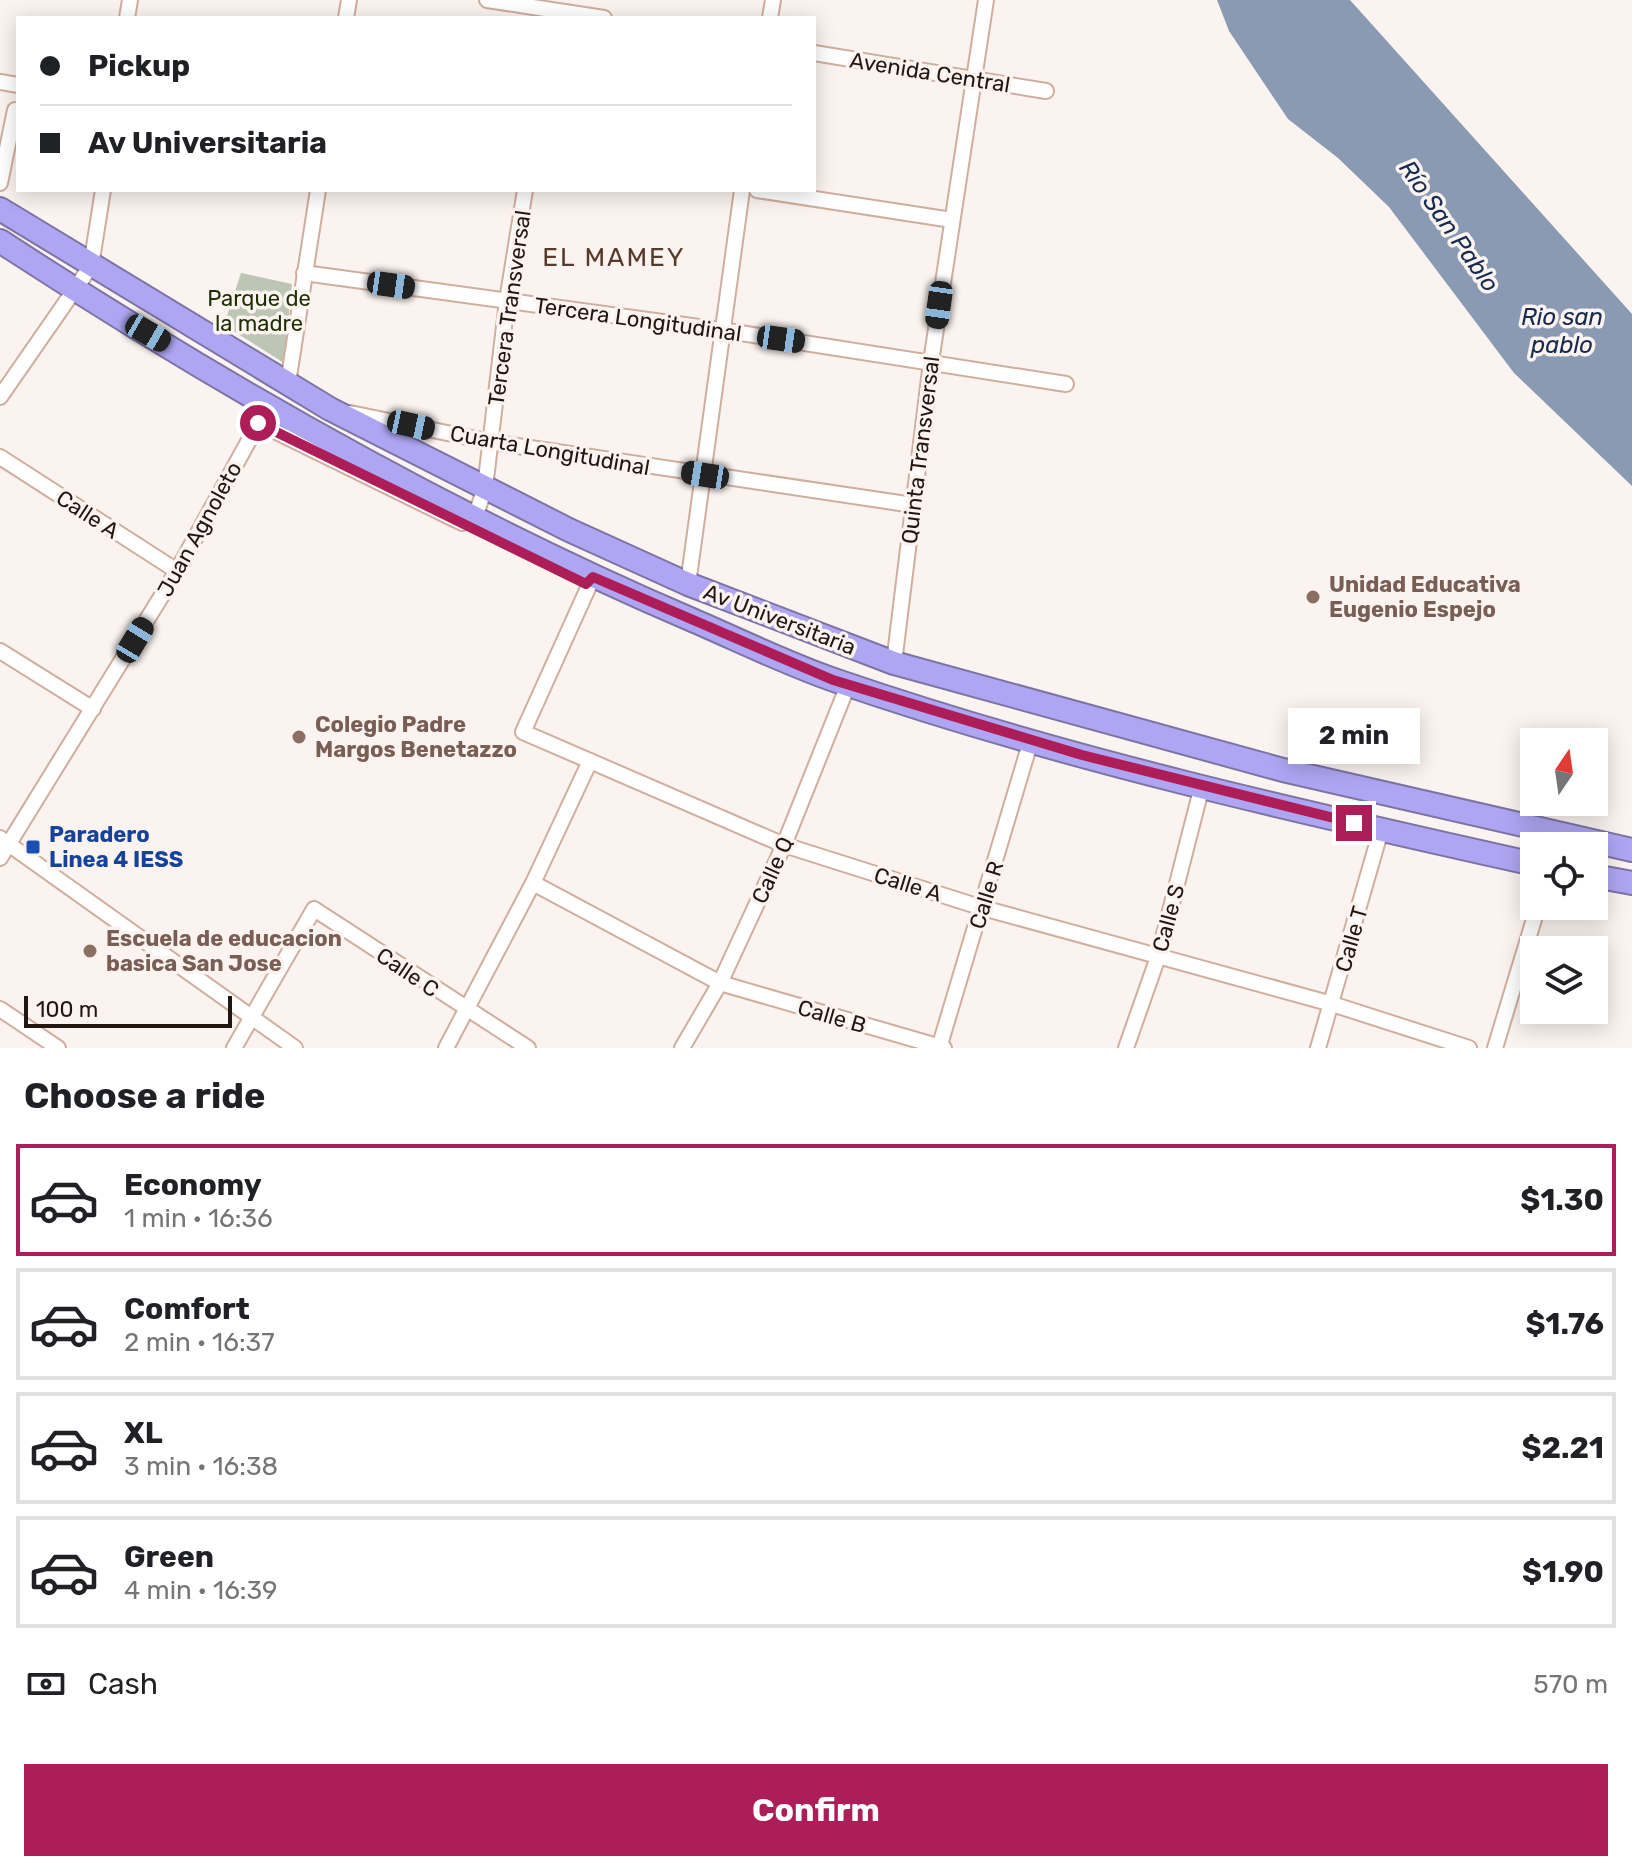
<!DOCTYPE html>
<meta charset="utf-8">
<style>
body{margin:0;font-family:Rubik,sans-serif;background:#f6f6f6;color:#202124;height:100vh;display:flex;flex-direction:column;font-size:30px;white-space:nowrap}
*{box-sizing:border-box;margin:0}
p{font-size:26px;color:#757577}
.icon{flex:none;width:44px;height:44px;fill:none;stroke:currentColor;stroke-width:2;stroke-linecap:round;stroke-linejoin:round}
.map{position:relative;height:1048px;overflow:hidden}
.drawer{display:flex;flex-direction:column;background:#fff;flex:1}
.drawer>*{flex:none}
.top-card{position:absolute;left:16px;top:16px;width:800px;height:176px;border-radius:0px;box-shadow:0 4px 20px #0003;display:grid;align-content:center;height:176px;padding:0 24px;background:#fff}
.needle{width:52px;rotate:13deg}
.tools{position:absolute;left:1520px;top:728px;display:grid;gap:16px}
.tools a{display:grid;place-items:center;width:88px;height:88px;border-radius:0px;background:#fff;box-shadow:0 4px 20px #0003;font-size:40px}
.scale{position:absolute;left:24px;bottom:20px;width:208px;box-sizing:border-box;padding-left:8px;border:4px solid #231610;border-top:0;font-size:22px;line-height:28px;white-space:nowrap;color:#231610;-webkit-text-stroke:6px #fbf3f0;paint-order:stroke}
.end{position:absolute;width:36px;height:36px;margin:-18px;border:10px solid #ad1e59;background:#fff;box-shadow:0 0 0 4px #fff}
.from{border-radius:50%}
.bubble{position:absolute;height:56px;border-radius:0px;background:#fff;box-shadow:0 4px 20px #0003;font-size:26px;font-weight:700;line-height:56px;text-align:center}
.car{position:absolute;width:24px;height:48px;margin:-24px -12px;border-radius:10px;box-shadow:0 0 6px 2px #0007;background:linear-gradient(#222 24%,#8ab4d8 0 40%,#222 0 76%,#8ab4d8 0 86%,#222 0)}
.top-card b{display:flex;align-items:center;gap:28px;height:76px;font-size:30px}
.top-card b+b{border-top:2px solid #e0e0e0}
.top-card i{width:20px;height:20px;background:#202124}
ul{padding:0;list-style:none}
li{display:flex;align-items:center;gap:24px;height:112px;margin:0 16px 12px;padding:0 8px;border:4px solid #e0e0e0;border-radius:0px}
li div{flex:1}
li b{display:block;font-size:30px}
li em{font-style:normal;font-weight:700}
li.active{border-color:#ad1e59}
li>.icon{width:72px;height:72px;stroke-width:1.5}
h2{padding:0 24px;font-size:36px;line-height:96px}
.pay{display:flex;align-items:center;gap:20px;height:88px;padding:0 24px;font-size:30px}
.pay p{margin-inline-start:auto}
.action{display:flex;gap:16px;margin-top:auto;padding:16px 24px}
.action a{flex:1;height:92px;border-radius:0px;background:#ad1e59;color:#fff;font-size:32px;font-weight:700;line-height:92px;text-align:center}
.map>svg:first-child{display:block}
</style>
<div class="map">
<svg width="1632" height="1048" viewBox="0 0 1632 1048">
<rect width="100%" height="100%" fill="#fbf3f0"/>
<polygon fill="#bdc5b4" points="241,273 292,284 284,363 224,325"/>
<polygon fill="#8b9ab3" points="1217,0 1350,0 1632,314 1632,486 1514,373 1389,207 1338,158 1288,119 1229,31"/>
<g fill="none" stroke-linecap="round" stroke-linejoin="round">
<g stroke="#d0ae9d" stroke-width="18">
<g id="minor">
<polyline points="487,0 604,18"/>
<polyline points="127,18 130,0"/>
<polyline points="346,18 349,0"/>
<polyline points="770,18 773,0"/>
<polyline points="814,53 1046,91"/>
<polyline points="0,82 18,85"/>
<polyline points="0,183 15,110"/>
<polyline points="757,190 952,220"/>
<polyline points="304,273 721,330 1066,384"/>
<polyline points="288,383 318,190"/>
<polyline points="0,397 91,266 103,190"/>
<polyline points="350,413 491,442 913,505"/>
<polyline points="258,423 462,523"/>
<polyline points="0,457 177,571"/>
<polyline points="474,520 485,488 507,301 525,190"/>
<polyline points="593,577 523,732 784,845 983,908 1332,1004 1469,1048"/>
<polyline points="688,584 742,190"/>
<polyline points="0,651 93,709"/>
<polyline points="894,663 931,362 986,0"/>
<polyline points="0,838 295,1048"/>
<polyline points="0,858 177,571 269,404"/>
<polyline points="533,883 720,983 944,1048"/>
<polyline points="0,1009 58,1048"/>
<polyline points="234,1048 314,909 528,1048"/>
<polyline points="446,1048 533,883 590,761"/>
<polyline points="682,1048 720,983 784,845 848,685"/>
<polyline points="939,1048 1031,740"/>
<polyline points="1126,1048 1159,954 1202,786"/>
<polyline points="1318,1048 1381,830"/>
<polyline points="1495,1048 1538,906"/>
</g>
</g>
<g stroke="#7d74a4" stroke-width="26">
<g id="highway">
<polyline points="0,209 330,409 569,530 688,584 894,663 1283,770 1632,850"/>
<path d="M0 241C219 384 450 516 690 619 739 640 787 664 837 681 1064 759 1300 812 1534 864"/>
<polyline points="1594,876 1632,883"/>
</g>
</g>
<use href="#minor" stroke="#fff" stroke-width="14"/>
<use href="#highway" stroke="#aea6f3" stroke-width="22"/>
</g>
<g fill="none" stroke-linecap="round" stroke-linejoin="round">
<polyline stroke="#ad1e59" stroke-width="10" points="258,423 586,584 593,577 833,680 1082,755 1354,823"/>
</g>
<g fill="#8d6e63" stroke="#fbf3f0" stroke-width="3">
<circle cx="1313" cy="597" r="8"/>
<circle cx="299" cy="737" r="8"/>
<circle cx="90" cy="951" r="8"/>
</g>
<rect fill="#1a4fb4" stroke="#fbf3f0" stroke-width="3" x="25" y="839" width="16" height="16" rx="4"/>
<g text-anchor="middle" stroke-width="7" stroke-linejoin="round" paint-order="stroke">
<g font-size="22" fill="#231610" stroke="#fbf3f0">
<text transform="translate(930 72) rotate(9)" y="8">Avenida Central</text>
<text transform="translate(509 308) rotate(-82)" y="8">Tercera Transversal</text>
<text transform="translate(638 319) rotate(8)" y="8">Tercera Longitudinal</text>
<text transform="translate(550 450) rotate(10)" y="8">Cuarta Longitudinal</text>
<text transform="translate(920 450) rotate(-83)" y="8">Quinta Transversal</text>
<text transform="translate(88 514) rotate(33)" y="8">Calle A</text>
<text transform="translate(199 529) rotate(-61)" y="8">Juan Agnoleto</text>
<text transform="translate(780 619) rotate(21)" y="8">Av Universitaria</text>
<text transform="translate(772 870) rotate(-66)" y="8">Calle Q</text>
<text transform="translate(908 884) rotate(17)" y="8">Calle A</text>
<text transform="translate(986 895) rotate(-73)" y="8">Calle R</text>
<text transform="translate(1168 918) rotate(-75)" y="8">Calle S</text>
<text transform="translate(1351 939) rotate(-74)" y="8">Calle T</text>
<text transform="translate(408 972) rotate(34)" y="8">Calle C</text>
<text transform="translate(832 1016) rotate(16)" y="8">Calle B</text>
</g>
<g font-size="22" fill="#1e2f03" stroke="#fbf3f0">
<text x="259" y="306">Parque de<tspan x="259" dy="25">la madre</tspan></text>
</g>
<g font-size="22" font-weight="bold" fill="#785e54" stroke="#fbf3f0" text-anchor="start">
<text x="1329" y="592">Unidad Educativa<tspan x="1329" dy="25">Eugenio Espejo</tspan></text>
<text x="315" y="732">Colegio Padre<tspan x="315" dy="25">Margos Benetazzo</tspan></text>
<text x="106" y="946">Escuela de educacion<tspan x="106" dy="25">basica San Jose</tspan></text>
</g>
<g font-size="22" font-weight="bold" fill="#164399" stroke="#fbf3f0" text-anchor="start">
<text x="49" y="842">Paradero<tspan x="49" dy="25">Linea 4 IESS</tspan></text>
</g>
<g font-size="24" font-style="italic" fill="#162b4e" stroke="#fbf3f0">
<text transform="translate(1449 226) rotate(55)" y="8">Río San Pablo</text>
<text x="1562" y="325">Rio san<tspan x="1562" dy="28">pablo</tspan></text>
</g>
<g font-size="26" letter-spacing="2" fill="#563a2b" stroke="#fbf3f0">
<text x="614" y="266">EL MAMEY</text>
</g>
</g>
</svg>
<div class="tools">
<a><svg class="needle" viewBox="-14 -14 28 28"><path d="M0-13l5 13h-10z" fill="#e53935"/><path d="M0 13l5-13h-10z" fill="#757577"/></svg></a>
<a><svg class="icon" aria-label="locate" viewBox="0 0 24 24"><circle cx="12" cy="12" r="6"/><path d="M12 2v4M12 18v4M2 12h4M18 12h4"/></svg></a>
<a><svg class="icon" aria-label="layers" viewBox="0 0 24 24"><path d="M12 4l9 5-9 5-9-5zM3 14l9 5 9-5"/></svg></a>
</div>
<div class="scale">100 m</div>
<i class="end from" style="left:258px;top:423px"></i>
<i class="end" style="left:1354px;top:823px"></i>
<div class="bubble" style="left:1288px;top:708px;width:132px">2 min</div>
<i class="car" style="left:391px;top:285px;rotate:98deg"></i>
<i class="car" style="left:939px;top:305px;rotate:188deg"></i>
<i class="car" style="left:148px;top:333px;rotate:120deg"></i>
<i class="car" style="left:781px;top:339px;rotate:98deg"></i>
<i class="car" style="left:411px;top:425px;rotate:102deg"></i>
<i class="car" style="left:705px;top:475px;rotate:279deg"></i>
<i class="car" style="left:135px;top:640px;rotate:31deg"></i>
<div class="top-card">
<b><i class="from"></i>Pickup</b>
<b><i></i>Av Universitaria</b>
</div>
</div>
<section class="drawer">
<h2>Choose a ride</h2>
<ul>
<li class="active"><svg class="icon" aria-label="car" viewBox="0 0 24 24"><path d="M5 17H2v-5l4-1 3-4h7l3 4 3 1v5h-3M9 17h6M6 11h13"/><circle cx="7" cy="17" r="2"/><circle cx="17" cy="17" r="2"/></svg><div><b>Economy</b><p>1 min · 16:36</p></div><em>$1.30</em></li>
<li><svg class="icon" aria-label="car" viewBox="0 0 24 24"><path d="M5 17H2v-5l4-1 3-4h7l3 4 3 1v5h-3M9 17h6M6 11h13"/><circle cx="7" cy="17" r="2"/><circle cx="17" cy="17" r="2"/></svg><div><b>Comfort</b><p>2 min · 16:37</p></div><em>$1.76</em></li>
<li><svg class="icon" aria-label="car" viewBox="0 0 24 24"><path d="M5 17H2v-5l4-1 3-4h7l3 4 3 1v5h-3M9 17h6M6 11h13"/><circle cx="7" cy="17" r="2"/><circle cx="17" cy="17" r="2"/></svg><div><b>XL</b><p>3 min · 16:38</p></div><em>$2.21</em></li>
<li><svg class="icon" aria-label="car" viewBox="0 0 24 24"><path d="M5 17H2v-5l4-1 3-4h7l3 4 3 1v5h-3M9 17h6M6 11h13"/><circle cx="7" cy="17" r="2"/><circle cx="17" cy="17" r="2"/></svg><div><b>Green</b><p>4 min · 16:39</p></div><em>$1.90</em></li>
</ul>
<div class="pay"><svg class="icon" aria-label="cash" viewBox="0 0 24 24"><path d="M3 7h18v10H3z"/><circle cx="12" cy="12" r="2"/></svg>Cash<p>570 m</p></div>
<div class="action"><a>Confirm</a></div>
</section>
